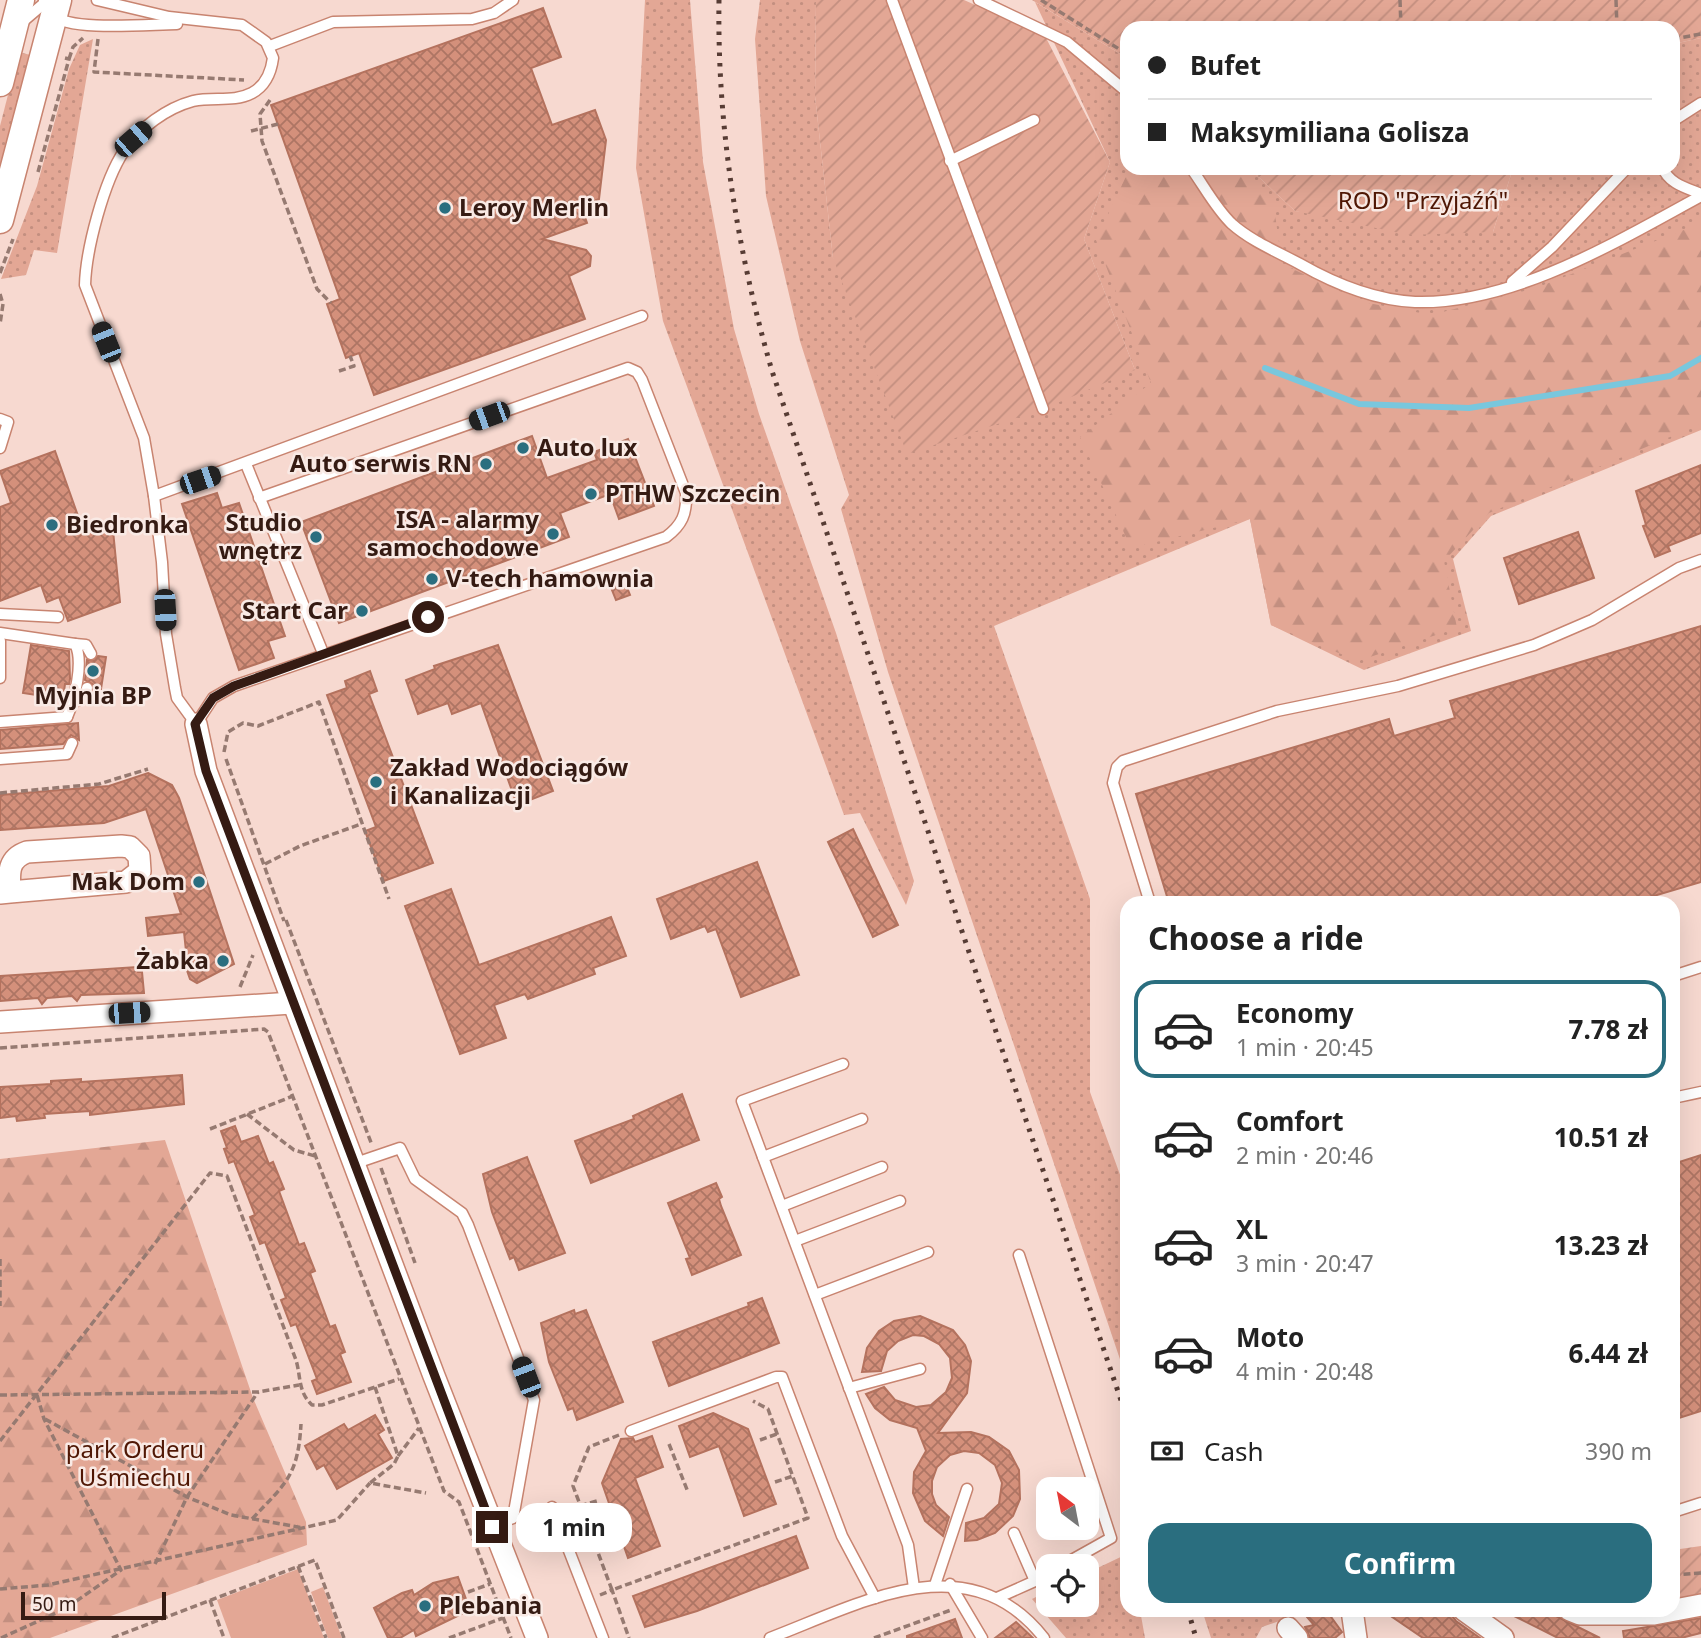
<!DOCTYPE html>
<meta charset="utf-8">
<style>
body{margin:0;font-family:"Noto Sans",sans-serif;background:#f6f6f6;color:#222;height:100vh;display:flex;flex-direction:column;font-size:26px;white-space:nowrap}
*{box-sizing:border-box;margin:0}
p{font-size:23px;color:#767676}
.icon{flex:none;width:38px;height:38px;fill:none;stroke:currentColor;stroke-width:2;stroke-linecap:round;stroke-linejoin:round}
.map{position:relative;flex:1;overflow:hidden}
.details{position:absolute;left:1120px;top:896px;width:560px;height:721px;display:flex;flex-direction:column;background:#fff;border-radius:21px;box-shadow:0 7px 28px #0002}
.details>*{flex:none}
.banner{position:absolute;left:1120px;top:21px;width:560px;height:154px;border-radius:21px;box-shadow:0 7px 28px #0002;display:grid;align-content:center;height:154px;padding:0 28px;background:#fff}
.needle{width:46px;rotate:328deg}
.controls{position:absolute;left:1036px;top:1477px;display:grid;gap:14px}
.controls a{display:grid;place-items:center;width:63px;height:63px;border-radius:14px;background:#fff;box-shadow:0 7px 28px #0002;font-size:35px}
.scale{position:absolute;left:21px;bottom:18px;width:145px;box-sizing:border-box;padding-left:7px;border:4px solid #351b13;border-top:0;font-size:19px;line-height:24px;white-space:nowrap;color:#351b13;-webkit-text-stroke:5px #f9eae5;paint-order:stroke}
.end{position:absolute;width:32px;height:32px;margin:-16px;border:9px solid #351b13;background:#fff;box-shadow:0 0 0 4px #fff}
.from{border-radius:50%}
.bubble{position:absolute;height:49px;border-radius:21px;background:#fff;box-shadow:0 7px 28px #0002;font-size:23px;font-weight:700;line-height:49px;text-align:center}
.car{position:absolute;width:21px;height:42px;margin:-21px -10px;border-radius:9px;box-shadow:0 0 5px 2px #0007;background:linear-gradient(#222 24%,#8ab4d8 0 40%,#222 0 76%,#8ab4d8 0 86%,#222 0)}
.banner b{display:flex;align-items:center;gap:24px;height:66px;font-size:26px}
.banner b+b{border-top:2px solid #e0e0e0}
.banner i{width:18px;height:18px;background:#222}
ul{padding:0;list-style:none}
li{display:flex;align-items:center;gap:21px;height:98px;margin:0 14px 10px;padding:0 14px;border:4px solid transparent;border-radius:21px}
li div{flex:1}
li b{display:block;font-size:26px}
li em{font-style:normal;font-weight:700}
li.selected{border-color:#2a6e7f}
li>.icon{width:63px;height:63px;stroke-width:1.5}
h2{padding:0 28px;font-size:32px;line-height:84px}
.pay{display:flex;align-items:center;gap:18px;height:77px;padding:0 28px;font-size:26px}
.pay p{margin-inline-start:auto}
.cta{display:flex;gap:14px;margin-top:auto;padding:14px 28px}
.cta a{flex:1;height:80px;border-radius:21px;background:#2a6e7f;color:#fff;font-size:28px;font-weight:700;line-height:80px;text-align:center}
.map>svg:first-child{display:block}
</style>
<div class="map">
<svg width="1701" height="1638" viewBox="0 0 1701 1638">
<defs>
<pattern id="grass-dots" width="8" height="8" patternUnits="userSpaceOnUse" patternTransform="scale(1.75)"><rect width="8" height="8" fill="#e3a795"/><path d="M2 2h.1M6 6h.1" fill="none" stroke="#c38f80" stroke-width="1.8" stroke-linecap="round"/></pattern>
<pattern id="forest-firs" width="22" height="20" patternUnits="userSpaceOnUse" patternTransform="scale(1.75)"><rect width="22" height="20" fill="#e3a795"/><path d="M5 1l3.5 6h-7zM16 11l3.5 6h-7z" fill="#c38f80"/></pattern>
<pattern id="garden-furrows" width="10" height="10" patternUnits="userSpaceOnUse" patternTransform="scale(1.75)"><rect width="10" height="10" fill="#e3a795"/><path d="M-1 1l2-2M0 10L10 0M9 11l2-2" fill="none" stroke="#c38f80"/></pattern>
<pattern id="building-cross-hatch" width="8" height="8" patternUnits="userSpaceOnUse" patternTransform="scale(1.75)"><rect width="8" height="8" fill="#d4907b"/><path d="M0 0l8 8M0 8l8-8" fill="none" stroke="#ad7564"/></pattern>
</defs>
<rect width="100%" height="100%" fill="#f7d9d0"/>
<g fill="url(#grass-dots)">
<polygon points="645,0 690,0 703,162 734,329 759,414 836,633 914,881 906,905 860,813 844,815 663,321 636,168"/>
<polygon points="760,0 816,0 815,96 833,258 1135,370 1084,239 1110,162 1035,2 1127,58 1127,168 1249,168 1295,211 1493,232 1513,168 1673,168 1673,44 1701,38 1701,430 1491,516 1453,559 1471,631 1364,670 1271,625 1250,519 994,626 1090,899 1090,1092 1127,1194 1127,1380 888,672 841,509 849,495 800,341 766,196 755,39"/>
<polygon points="93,39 57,253 34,250 26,275 1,279 37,186 69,69 80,45"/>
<polygon points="19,52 34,56 0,177 0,126"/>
<polygon points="1127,1554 1127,1610 1140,1610 1145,1638 1066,1638 1032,1599 1048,1591 1048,1605 1087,1605 1087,1573"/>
<polygon points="1202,1610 1294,1610 1297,1615 1262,1627 1256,1638 1211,1638"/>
</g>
<g fill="url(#forest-firs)">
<polygon points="1130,168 1235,168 1274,207 1282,264 1363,302 1431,315 1536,288 1701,223 1701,424 1489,513 1444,561 1457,628 1358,661 1271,625 1250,519 1131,548 1080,437 1151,383 1096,240"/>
<polygon points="165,1140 253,1398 306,1522 307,1545 50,1638 0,1638 0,1159"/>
</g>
<g fill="url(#garden-furrows)">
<polygon points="816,0 964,0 1045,36 1110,162 1084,239 1135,370 1043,409 907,454 833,258 815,96"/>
<polygon points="1032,0 1701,0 1701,38 1673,44 1673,28 1127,28 1127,58"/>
<polygon points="1249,168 1513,168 1493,232 1409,235 1295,211"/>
<polygon points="1701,1546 1701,1597 1673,1604 1673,1550"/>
</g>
<g fill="#e3a795">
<polygon points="298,1569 324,1638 231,1638 217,1600"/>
<polygon points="323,1587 342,1638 328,1638 311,1592"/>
</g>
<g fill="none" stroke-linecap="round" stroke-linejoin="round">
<polyline stroke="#79c7dd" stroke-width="6" points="1265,368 1359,404 1469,408 1670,376 1701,358"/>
</g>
<g fill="url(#building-cross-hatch)" stroke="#b4725e" stroke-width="2">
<polygon points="543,8 561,57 531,68 552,125 595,110 606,140 599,199 581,206 587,223 542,239 586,250 591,256 590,266 569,276 585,319 374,395 359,353 346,358 327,304 340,299 271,105"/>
<polygon points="532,436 547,478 597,460 594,452 628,439 654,506 619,519 610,494 560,513 569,537 339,623 301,522"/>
<polygon points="55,451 83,530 112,520 120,602 68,621 59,597 47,602 41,585 0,601 0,507 11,503 0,471"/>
<polygon points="1701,465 1701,533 1668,546 1670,551 1655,557 1643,526 1646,525 1636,491"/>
<polygon points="217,493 222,508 239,503 285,636 268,641 274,658 239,670 182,504"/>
<polygon points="1578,532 1594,578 1519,604 1504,558"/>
<polygon points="624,580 630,595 616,600 610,585"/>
<polygon points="1701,626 1701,882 1630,903 1169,903 1136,794 1389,719 1394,736 1455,718 1450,701"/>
<polygon points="31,645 69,651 70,679 69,684 65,684 63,699 23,693"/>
<polygon points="498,645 553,791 517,805 481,703 452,714 448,703 418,714 406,680 435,669 434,666"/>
<polygon points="98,656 106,657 101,689 85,680 87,660 94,661"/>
<polygon points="370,671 377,691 369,694 433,863 384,881 365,831 376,827 327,695 347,688 345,681"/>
<polygon points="78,723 79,740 71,735 63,744 0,749 0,730"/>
<polygon points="148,773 172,785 179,798 234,964 197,983 190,979 184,962 187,961 184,932 148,936 146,918 181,914 146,809 104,823 0,830 0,795 109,786"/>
<polygon points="853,829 898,925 873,937 828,842"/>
<polygon points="757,862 799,975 741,997 716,929 708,932 705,926 671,939 657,899"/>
<polygon points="451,889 479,965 611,917 626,956 593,968 595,974 528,999 525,994 494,1005 506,1038 460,1054 405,906"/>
<polygon points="137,967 138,972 142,972 144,993 81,995 77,1001 72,996 47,998 42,1004 38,998 0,1001 0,976"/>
<polygon points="182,1075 184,1104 90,1115 90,1111 44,1114 45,1118 17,1121 16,1116 0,1118 0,1087 51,1084 51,1081 81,1079 81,1082"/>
<polygon points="682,1094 699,1140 591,1183 575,1141 634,1119 633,1116"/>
<polygon points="235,1126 241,1142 258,1136 269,1164 273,1162 284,1189 279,1191 299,1245 304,1243 315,1271 310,1273 330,1327 335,1325 345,1352 340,1354 351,1382 317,1394 312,1381 317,1379 296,1324 291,1326 281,1300 286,1298 265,1242 260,1244 250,1217 255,1215 234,1161 229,1163 224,1149 227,1148 221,1131"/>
<polygon points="1701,1155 1701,1411 1673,1420 1673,1164"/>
<polygon points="527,1157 565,1253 519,1270 514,1257 510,1259 492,1212 483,1174"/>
<polygon points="716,1183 722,1197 719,1199 721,1206 741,1255 692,1275 686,1259 690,1258 668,1203"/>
<polygon points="762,1298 779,1343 669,1386 653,1342 749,1306 748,1303"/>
<polygon points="574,1310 575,1314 586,1310 623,1402 577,1420 573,1408 568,1410 549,1362 541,1323"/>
<polygon points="920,1316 953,1330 965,1345 971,1361 967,1393 938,1433 971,1432 989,1437 1009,1451 1019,1470 1020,1499 1013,1516 995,1533 977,1540 965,1541 966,1523 984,1518 999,1504 1002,1483 995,1465 979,1453 964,1451 950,1455 937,1467 932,1481 932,1494 936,1505 949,1517 943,1536 925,1521 913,1493 914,1472 926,1451 917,1428 890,1420 875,1408 866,1394 884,1387 895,1400 916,1407 931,1405 946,1392 952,1378 950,1358 939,1344 924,1336 913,1335 898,1341 887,1351 881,1371 862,1372 867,1348 879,1331 894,1321"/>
<polygon points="713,1413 748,1429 776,1504 744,1516 719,1446 690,1457 679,1426"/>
<polygon points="375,1415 384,1430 378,1434 392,1458 337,1489 324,1465 317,1469 305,1446 344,1424 348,1430"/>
<polygon points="652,1436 663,1467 635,1478 660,1546 628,1558 602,1483 621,1439 633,1438 635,1442"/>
<polygon points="796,1536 808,1568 697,1611 645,1627 633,1596"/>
<polygon points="458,1577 470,1610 416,1636 414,1630 400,1638 388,1638 374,1608 402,1593 412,1590 414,1595 433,1583"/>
<polygon points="1301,1610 1326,1610 1342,1632 1335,1638 1310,1638 1305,1627 1314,1625"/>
<polygon points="1382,1610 1448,1610 1456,1621 1480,1638 1423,1638"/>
<polygon points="1502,1610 1544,1610 1600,1638 1558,1638"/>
<polygon points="1701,1618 1701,1633 1681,1638 1624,1638 1623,1631"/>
<polygon points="955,1619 962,1638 907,1638 907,1636"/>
<polygon points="1016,1622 1033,1638 995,1638"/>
</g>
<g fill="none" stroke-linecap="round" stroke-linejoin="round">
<g stroke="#c88470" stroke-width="13">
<g id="service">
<path d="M44 0C46 5 48 11 52 15 70 32 151 24 177 24"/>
<path d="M97 0 169 17 242 25 266 42 273 58C271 73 265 86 252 93 233 103 213 96 193 101 167 108 139 128 124 151 104 181 86 249 85 285L144 438 154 496 642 316"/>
<polyline points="892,0 1043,409"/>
<polyline points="979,0 1067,42 1127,92"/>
<polyline points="21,23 48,0"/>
<polyline points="270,46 333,22 472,19 494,13 513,0"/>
<polyline points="1673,121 1701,103"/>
<polyline points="950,161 1034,120"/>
<path d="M1191 168C1204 186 1216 209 1232 224 1251 241 1278 252 1300 264 1335 284 1375 300 1415 302 1513 305 1618 241 1701 196"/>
<path d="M1663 168C1669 184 1687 188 1701 194"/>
<polyline points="1512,282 1552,247 1627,168"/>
<polyline points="0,419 8,422 0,448"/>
<polyline points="246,464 323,653"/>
<polyline points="154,496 162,562 166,634 175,688 177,698 196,724"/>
<polyline points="0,614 58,617"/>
<path d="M0 633 75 644C84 661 75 699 67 717"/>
<polyline points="0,641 0,678"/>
<polyline points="75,644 86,645 91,654"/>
<polyline points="72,703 85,697 87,688"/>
<polyline points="0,722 67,717"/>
<path d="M196 724 213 698 234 686 666 537C682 525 687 514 686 493L642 380 637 372 628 368 259 498"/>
<polyline points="0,759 67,754 72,743"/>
<polyline points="1150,903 1113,783 1117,767 1123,761 1277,711 1398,686 1534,645 1592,620 1679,568 1701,560"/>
<polyline points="1673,976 1701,967"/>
<polyline points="843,1064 742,1101 908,1545 914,1588"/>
<polyline points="1673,1098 1701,1092"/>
<polyline points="763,1157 862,1119"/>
<polyline points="353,1164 400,1148 415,1179 462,1213 468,1225 534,1400 513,1518 492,1526"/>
<polyline points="782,1206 882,1167"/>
<polyline points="795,1241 900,1201"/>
<polyline points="1019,1255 1111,1538 1061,1566"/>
<polyline points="815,1295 928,1252"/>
<polyline points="849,1388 920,1369"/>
<polyline points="631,1431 776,1377 782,1377 842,1536 875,1598"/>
<polyline points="552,1507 603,1638"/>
<polyline points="1673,1512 1701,1503"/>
<polyline points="1035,1581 1048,1573"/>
<polyline points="950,1584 982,1638"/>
<polyline points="935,1585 967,1489"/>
<polyline points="997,1598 1035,1581 1014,1533"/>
<path d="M770 1638C862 1603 968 1542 1044 1638"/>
</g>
</g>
<g stroke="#c88470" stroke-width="24">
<g id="minor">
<polyline points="196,724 206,771 434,1376 537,1638"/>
<path d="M0 893 10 892 126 882 140 871 139 856 130 847 121 846 27 852C7 859 9 874 10 892"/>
<polyline points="0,1022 292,1003"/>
<polyline points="1352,1610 1356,1638"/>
<polyline points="1464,1610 1503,1638"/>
<polyline points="1570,1610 1580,1614 1654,1614 1701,1605"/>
<polyline points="1288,1628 1297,1638"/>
</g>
</g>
<g stroke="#c88470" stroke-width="29">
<g id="tertiary">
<polyline points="0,83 21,0"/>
<polyline points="0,220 58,0"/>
</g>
</g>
<g stroke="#967a71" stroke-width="3.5" stroke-dasharray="7 3.5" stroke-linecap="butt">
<polyline points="1041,0 1127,54"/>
<polyline points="1400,0 1401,28"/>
<polyline points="1616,0 1617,28"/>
<polyline points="98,39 94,72 244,80"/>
<polyline points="1673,39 1701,34"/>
<polyline points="69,59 73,47 83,38"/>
<polyline points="270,100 260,114 262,141 317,289 331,303"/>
<polyline points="251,131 278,124"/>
<polyline points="38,172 69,59 65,58"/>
<polyline points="0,273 13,239"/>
<polyline points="0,294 3,304 0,324"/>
<polyline points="339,371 354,366 350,356"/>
<polyline points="224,752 228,732 243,723 258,726 319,702 389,899"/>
<polyline points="226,759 284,921"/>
<polyline points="0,793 99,784 148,769"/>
<polyline points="265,864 300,846 361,824"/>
<polyline points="286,920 372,1145"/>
<polyline points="240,987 253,955"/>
<polyline points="0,1048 264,1029 268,1032 444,1491 459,1502 511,1638"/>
<polyline points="247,1114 294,1150 315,1156"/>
<polyline points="210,1129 293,1096"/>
<polyline points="381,1168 415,1263"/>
<polyline points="0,1259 0,1306"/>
<polyline points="375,1387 398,1456 394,1464 370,1483 426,1493"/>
<polyline points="0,1395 258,1392 299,1385"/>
<polyline points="45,1419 187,1497 231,1515 304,1528"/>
<polyline points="619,1435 589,1447 573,1486 612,1590 808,1518 768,1409 753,1401"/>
<polyline points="760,1440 777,1434"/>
<path d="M0 1441 210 1173 227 1176 296 1360C301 1377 298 1392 312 1405H322L399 1379"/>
<polyline points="669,1444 688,1492"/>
<polyline points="398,1456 419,1428"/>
<polyline points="775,1482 793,1476"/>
<polyline points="580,1506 600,1500"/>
<path d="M252 1519C286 1483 298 1476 301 1424"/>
<polyline points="596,1546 615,1539"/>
<polyline points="155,1564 187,1497 258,1392"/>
<polyline points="298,1566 326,1638"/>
<polyline points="1673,1575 1701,1573"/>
<polyline points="0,1589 48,1585 320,1524 337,1520 370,1483"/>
<polyline points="468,1592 490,1584"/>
<polyline points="600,1595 612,1590 629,1638"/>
<polyline points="210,1600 224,1638"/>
<polyline points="1,1638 65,1609 121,1570 44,1419 37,1395"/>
<polyline points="112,1638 315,1560 344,1638"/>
<polyline points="449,1638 503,1618"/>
<polyline points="874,1638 951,1610"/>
</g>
<use href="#service" stroke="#fff" stroke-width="10"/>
<use href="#minor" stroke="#fff" stroke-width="21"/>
<use href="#tertiary" stroke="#fff" stroke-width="26"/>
<g stroke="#573c34" stroke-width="5" stroke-dasharray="3.5 7" stroke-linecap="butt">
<path d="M719 0C717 126 737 250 772 371L1127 1418"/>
<polyline points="1188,1610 1196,1638"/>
</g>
</g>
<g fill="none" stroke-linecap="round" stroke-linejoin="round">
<polyline stroke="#351b13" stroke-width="9" points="428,617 234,686 213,698 195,724 206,771 492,1527"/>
</g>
<g fill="#2a6e7f" stroke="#f9eae5" stroke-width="2.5">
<circle cx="445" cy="208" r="7"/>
<circle cx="523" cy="448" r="7"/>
<circle cx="486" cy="464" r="7"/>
<circle cx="591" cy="494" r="7"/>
<circle cx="52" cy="525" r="7"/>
<circle cx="553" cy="534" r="7"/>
<circle cx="316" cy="537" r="7"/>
<circle cx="432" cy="579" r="7"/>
<circle cx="362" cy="611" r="7"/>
<circle cx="93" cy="671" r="7"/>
<circle cx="376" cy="782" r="7"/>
<circle cx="199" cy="882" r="7"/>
<circle cx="223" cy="961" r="7"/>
<circle cx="425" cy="1606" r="7"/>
</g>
<g text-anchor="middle" stroke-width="5" stroke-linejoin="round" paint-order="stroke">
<g font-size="24" fill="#501704" stroke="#f9eae5">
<text x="1423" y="209">ROD "Przyjaźń"</text>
<text x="135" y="1458">park Orderu<tspan x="135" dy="28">Uśmiechu</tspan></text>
</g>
<g font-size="24" font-weight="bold" fill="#351b13" stroke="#f9eae5" text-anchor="start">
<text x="459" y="216">Leroy Merlin</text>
<text x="537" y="456">Auto lux</text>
<text x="472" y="472" text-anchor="end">Auto serwis RN</text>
<text x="605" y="502">PTHW Szczecin</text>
<text x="539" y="528" text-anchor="end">ISA - alarmy<tspan x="539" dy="28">samochodowe</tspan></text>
<text x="302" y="531" text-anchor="end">Studio<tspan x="302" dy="28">wnętrz</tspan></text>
<text x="66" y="533">Biedronka</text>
<text x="446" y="587">V-tech hamownia</text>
<text x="348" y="619" text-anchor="end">Start Car</text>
<text x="93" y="704" text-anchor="middle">Myjnia BP</text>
<text x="390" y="776">Zakład Wodociągów<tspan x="390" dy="28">i Kanalizacji</tspan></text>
<text x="185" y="890" text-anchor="end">Mak Dom</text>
<text x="209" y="969" text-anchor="end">Żabka</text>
<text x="439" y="1614">Plebania</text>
</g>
</g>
</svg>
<div class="controls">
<a><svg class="needle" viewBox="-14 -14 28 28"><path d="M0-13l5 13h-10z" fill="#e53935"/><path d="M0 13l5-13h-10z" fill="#767676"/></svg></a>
<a><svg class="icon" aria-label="locate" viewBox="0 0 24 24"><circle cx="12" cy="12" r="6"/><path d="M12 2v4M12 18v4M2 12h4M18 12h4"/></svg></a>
</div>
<div class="scale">50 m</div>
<i class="end from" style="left:428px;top:617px"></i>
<i class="end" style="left:492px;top:1527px"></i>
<div class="bubble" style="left:516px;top:1503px;width:116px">1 min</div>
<i class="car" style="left:133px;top:139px;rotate:49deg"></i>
<i class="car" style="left:106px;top:342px;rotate:338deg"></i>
<i class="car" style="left:489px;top:416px;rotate:250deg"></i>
<i class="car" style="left:200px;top:480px;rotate:71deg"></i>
<i class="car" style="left:165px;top:610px;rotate:177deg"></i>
<i class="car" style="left:129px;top:1013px;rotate:87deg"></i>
<i class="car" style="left:526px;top:1377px;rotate:339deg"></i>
<div class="banner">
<b><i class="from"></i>Bufet</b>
<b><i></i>Maksymiliana Golisza</b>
</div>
<section class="details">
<h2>Choose a ride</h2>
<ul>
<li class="selected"><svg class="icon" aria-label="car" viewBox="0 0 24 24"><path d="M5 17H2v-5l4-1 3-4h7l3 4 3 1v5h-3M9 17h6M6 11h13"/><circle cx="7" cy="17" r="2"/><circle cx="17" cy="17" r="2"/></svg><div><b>Economy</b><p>1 min · 20:45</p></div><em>7.78 zł</em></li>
<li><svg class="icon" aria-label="car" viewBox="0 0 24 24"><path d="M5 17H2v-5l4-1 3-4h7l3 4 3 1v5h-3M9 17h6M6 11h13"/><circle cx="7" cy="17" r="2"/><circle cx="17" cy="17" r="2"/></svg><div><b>Comfort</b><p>2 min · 20:46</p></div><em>10.51 zł</em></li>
<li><svg class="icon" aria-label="car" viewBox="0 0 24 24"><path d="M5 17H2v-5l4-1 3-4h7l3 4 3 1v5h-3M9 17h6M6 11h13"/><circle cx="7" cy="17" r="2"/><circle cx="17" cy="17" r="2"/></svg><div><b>XL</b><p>3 min · 20:47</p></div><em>13.23 zł</em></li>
<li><svg class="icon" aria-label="car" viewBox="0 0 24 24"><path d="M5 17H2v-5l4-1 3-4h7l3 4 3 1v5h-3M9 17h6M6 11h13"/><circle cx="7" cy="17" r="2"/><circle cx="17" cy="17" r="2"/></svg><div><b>Moto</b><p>4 min · 20:48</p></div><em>6.44 zł</em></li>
</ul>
<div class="pay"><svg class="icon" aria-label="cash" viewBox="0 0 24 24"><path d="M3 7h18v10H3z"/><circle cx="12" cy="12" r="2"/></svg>Cash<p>390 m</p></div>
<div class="cta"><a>Confirm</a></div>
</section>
</div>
